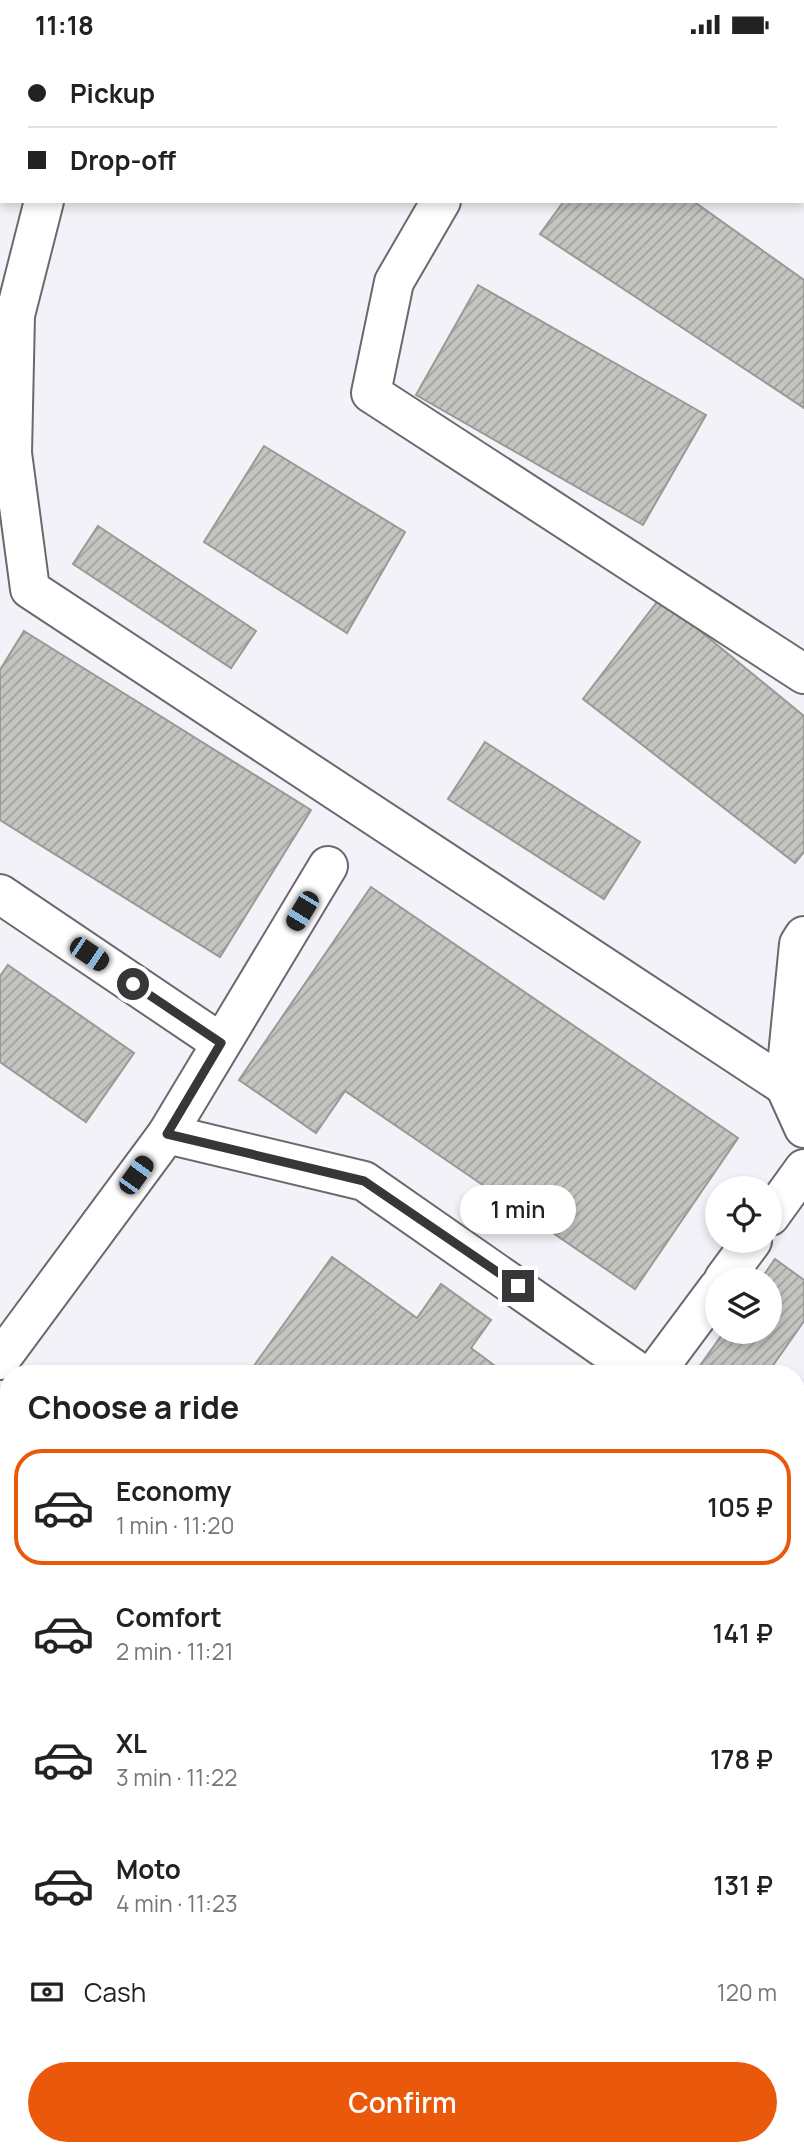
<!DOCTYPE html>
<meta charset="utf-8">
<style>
body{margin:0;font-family:Manrope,sans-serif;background:#f6f6f6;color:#222;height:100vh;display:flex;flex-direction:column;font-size:26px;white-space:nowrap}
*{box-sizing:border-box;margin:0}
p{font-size:23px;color:#767676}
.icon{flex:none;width:38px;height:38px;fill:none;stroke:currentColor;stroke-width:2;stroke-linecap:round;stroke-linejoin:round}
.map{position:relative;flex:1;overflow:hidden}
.drawer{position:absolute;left:0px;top:1316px;width:805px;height:791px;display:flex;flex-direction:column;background:#fff;border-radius:28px 28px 0 0;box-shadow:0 4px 10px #0003}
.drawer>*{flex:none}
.guide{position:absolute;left:0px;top:0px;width:805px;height:154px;box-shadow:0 4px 10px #0003;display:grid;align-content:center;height:154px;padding:0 28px;background:#fff}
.buttons{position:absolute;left:705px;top:1127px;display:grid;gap:14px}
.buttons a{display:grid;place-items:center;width:77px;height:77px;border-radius:50%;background:#fff;box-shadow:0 4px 10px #0003;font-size:35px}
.end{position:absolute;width:32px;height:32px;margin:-16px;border:9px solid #373739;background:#fff;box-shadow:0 0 0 4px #fff}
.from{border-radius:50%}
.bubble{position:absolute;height:49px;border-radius:24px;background:#fff;box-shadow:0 4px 10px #0003;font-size:23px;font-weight:600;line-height:49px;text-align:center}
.car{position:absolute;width:21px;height:42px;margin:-21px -10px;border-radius:9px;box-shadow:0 0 5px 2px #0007;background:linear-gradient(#222 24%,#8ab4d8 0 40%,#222 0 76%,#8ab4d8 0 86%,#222 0)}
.guide b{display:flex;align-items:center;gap:24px;height:66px;font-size:26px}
.guide b+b{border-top:2px solid #e0e0e0}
.guide i{width:18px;height:18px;background:#222}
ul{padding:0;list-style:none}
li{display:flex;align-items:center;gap:21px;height:116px;margin:0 14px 10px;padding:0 14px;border:4px solid transparent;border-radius:28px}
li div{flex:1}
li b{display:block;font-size:26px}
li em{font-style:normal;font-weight:600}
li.current{border-color:#ea580c}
li>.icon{width:63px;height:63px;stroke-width:1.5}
h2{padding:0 28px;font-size:32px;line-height:84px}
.pay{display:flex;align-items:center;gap:18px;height:77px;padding:0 28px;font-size:26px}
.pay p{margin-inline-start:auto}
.button{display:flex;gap:14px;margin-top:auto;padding:14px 28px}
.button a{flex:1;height:80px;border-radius:42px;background:#ea580c;color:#fff;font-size:28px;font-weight:600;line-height:80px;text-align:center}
.status{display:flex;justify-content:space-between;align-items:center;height:49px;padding:0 35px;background:#fff;direction:ltr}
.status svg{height:19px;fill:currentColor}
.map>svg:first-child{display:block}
</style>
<div class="status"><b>11:18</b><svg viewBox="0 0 49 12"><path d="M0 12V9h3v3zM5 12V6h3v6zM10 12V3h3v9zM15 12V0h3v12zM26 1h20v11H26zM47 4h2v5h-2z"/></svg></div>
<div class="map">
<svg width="804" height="2107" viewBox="0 0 804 2107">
<defs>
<pattern id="building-hatch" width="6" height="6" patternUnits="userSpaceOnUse" patternTransform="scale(1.75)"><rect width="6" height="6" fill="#c4c5c0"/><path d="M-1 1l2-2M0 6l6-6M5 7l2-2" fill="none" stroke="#a0a19d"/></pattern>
</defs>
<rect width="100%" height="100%" fill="#f3f2f8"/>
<g fill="url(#building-hatch)" stroke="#999a95" stroke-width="2">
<polygon points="0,0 71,0 2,2 2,77"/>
<polygon points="252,0 448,0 451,2 255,2"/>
<polygon points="573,0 685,0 688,2 576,2"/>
<polygon points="564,152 693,152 804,231 804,359 540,185"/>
<polygon points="478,236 706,366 643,476 416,346"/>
<polygon points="264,397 405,483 347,584 204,493"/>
<polygon points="98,477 256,582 231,619 73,515"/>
<polygon points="660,549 804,667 804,803 795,814 583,650"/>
<polygon points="24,582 311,761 220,908 0,771 0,621"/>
<polygon points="485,693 640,793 604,850 448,750"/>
<polygon points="371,838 738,1089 635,1240 345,1042 316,1084 239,1031"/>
<polygon points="8,916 134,1004 86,1073 0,1013 0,927"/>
<polygon points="332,1208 417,1269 441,1235 491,1271 471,1299 506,1325 248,1325"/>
<polygon points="775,1210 804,1231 804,1272 767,1325 694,1325 724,1283 770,1283 770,1230 761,1230"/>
<polygon points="804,1785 804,1852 796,1838 796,1790"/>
<polygon points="796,2007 804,2018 804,2038 796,2043"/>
<polygon points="629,2098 713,2098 700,2107 635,2107"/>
</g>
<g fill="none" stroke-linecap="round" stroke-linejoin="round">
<g stroke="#6a6a6e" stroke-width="42">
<g id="minor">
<polyline points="457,0 460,2"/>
<polyline points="0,106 2,108"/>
<polyline points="44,152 15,266 12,404 30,540 785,1037"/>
<polyline points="441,152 394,233 371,344 804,625"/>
<polyline points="0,845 221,994"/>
<polyline points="804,887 799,895 785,1037 804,1079"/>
<polyline points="167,1085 328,817"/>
<polyline points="770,1167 804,1120"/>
<polyline points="724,1230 752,1192"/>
<polyline points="0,1311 167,1085 364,1132 641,1325"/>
<polyline points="654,1325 718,1239"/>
<polyline points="796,1384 804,1371"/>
<polyline points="796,1522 804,1548"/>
<polyline points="796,1940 804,1953"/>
</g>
</g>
<g stroke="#6a6a6e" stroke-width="42">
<g id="highway">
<polyline points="0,1913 9,1920"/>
<polyline points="252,2098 264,2107"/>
</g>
</g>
<use href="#minor" stroke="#fff" stroke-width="38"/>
<use href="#highway" stroke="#fff" stroke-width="38"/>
</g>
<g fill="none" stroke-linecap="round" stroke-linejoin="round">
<polyline stroke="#373739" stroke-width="9" points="133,935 221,994 167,1085 364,1132 518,1237"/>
</g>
</svg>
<div class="buttons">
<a><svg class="icon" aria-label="locate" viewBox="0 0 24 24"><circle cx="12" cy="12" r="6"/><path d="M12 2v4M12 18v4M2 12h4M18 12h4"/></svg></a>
<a><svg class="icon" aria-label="layers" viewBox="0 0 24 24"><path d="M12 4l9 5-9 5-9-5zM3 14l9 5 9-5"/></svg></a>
</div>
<i class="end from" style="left:133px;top:935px"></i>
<i class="end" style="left:518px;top:1237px"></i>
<div class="bubble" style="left:460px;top:1136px;width:116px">1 min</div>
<i class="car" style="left:302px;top:862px;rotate:211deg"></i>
<i class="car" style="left:89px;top:905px;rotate:124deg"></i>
<i class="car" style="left:136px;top:1126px;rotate:36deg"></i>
<div class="guide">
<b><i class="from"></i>Pickup</b>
<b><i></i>Drop-off</b>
</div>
<section class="drawer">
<h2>Choose a ride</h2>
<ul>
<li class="current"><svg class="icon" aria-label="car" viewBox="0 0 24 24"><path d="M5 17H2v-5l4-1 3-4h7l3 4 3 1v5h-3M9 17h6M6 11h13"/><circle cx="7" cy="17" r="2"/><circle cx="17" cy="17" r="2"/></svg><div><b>Economy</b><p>1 min · 11:20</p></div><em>105 ₽</em></li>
<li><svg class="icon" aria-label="car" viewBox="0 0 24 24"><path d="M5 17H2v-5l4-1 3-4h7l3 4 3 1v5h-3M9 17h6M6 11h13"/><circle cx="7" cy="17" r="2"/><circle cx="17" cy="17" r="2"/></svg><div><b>Comfort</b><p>2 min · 11:21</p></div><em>141 ₽</em></li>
<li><svg class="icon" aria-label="car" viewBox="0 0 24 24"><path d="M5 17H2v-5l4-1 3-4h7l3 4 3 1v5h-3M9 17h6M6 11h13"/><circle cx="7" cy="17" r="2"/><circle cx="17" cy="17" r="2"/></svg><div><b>XL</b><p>3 min · 11:22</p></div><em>178 ₽</em></li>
<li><svg class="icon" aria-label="car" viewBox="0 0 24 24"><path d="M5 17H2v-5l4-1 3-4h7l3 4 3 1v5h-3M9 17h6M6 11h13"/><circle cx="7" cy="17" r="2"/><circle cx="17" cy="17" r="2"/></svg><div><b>Moto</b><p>4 min · 11:23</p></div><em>131 ₽</em></li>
</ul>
<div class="pay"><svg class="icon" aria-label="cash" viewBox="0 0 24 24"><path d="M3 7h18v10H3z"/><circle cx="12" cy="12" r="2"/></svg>Cash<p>120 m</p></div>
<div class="button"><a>Confirm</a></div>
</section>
</div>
